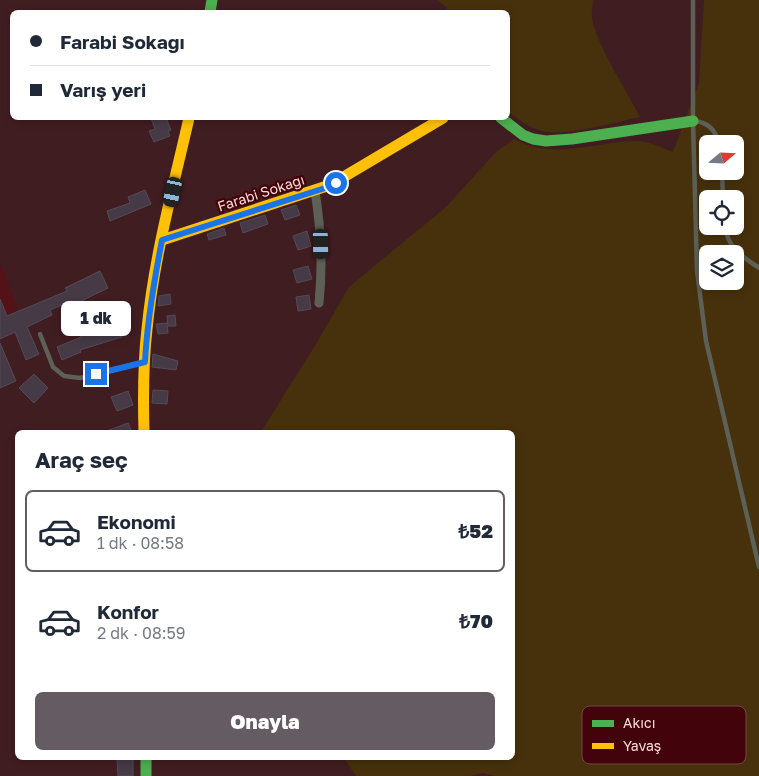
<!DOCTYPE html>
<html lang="tr">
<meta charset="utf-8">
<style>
body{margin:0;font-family:"Golos Text",sans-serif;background:#f6f6f7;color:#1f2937;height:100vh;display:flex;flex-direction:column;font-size:19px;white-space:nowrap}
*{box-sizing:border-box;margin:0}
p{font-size:16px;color:#747a83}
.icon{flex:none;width:28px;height:28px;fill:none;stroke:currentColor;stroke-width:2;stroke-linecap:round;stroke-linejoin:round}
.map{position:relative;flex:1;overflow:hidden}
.side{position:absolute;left:15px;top:430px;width:500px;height:330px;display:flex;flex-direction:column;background:#fff;border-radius:8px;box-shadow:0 2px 8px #0003}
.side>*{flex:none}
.banner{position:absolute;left:10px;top:10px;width:500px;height:110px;border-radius:8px;box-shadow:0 2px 8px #0003;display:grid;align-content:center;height:110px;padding:0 20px;background:#fff}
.needle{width:32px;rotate:71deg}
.buttons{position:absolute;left:699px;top:135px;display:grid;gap:10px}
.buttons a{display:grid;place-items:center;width:45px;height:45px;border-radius:8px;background:#fff;box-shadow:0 2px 8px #0003;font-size:25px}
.end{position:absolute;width:22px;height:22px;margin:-11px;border:6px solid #1a73e8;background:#fff;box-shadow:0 0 0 2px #fff}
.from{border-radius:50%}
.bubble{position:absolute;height:35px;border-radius:8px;background:#fff;box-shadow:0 2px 8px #0003;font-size:16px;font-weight:800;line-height:35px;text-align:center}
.car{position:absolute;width:15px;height:30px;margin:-15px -8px;border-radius:6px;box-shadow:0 0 4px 1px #0007;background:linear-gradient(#222 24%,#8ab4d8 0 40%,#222 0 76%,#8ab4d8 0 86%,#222 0)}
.banner b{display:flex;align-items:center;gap:18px;height:48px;font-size:19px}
.banner b+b{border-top:1px solid #e0e1e3}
.banner i{width:12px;height:12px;background:#1f2937}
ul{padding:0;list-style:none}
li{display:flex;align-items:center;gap:15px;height:82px;margin:0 10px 8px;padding:0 10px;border:2px solid transparent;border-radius:8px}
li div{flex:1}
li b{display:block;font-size:19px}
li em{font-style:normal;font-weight:800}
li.current{border-color:#655b63}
li>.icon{width:45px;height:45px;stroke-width:1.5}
h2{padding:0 20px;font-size:22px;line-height:60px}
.primary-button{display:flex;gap:10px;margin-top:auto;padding:10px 20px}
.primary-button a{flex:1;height:58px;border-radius:8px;background:#655b63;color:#fff;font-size:20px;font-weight:800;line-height:58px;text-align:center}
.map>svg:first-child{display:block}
</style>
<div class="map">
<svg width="759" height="776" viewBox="0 0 759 776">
<rect width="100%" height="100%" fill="#401d20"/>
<polygon fill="#541216" points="0,264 18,309 0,317"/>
<g fill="#47310c" fill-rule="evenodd">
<path d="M438 0H593C593 6 591 14 592 19 600 52 625 87 640 117 617 122 563 137 542 131 530 128 518 119 508 112V12H448L447 8Z"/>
<path d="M704 0H759V776H494L483 773 470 776H356L344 758H512V432H261L316 344 349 287 446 207 495 153 514 139C551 160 593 143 632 141 646 140 661 147 673 152L699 83ZM708 144H735V171H708ZM708 199H735V226H708ZM708 254H735V281H708Z"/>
</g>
<g fill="#453a45" stroke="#544a56">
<polygon points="151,118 166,118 171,130 168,131 170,136 154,142 149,131 155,129"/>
<polygon points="145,190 151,204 110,221 107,211 130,203 128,197"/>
<polygon points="296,205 300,215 285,220 281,210"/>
<polygon points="265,215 268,224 243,233 240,223"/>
<polygon points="224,228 226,235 209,240 207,234"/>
<polygon points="307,231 311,246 298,250 293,236"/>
<polygon points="308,266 312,279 297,283 293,270"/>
<polygon points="100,271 108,288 73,305 72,301 50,310 52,315 27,327 39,354 26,360 15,332 0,339 0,299 7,316 67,291 65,288"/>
<polygon points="170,294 171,304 158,306 159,296"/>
<polygon points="309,295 311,309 298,311 296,297"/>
<polygon points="112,306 122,337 80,350 81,352 62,360 57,347 81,337 75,318"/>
<polygon points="175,315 176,326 168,326 167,316"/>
<polygon points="167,323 168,333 158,334 156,324"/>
<polygon points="0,343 16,381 0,388"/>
<polygon points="153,354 178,361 176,370 152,367"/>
<polygon points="34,374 48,388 34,403 19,388"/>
<polygon points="153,390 168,391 167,404 152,403"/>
<polygon points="128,391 133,405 117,411 111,397"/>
<polygon points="128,423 132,432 104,432"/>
<polygon points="117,758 133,758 133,776 118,776"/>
</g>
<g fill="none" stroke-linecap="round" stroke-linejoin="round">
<g stroke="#5c6056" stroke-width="4.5">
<polyline points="693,0 693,121 697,271 706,341 759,567"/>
<path d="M694 121C708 122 716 131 719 144"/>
<polyline points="722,171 723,199"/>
<path d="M725 226C728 249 742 256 759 268"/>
<polyline points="40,334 53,367 64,376 80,378 143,363"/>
</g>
<path stroke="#5c6056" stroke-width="9" d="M315 191C321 229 323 265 319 303"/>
<g stroke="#4caf50" stroke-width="11">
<polyline points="210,12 212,0"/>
<polyline points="501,118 523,135 533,139 546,141 572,139 693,121"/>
<polyline points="146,758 146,776"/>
</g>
<g stroke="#ffc107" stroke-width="11">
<polyline points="162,240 330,185 443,118"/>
<path d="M144 432C143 397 143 363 147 329 154 257 173 188 189 118"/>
</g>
</g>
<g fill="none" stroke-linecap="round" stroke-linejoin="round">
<path stroke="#1a73e8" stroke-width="6" d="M96 374 145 362C147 321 154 281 162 240L322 189 336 183"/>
</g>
<g text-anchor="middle" stroke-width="4.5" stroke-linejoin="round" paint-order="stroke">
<g font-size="14" fill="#fcdbd9" stroke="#42030a">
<text transform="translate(261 193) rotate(-18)" y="5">Farabi Sokağı</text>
</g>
</g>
<rect x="582" y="706" width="164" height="58" rx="8" fill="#42030a" stroke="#7a4448" stroke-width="1"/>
<rect x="592" y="720" width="22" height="7" fill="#4caf50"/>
<rect x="592" y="743" width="22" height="6" fill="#ffc107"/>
<g font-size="14" fill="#fcdbd9">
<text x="623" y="728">Akıcı</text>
<text x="623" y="751">Yavaş</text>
</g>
</svg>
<div class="buttons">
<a><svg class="needle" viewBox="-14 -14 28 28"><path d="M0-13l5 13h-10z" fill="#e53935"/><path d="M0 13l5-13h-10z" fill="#747a83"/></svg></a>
<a><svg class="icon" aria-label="locate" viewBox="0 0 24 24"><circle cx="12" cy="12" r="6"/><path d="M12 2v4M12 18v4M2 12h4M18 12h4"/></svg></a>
<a><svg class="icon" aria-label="layers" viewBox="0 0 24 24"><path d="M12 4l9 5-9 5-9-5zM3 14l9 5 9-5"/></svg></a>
</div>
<i class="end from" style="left:336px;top:183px"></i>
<i class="end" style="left:96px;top:374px"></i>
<div class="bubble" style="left:61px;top:301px;width:70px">1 dk</div>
<i class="car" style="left:173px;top:192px;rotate:192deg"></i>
<i class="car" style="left:321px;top:244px;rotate:179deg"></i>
<div class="banner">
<b><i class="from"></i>Farabi Sokağı</b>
<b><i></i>Varış yeri</b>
</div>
<section class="side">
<h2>Araç seç</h2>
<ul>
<li class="current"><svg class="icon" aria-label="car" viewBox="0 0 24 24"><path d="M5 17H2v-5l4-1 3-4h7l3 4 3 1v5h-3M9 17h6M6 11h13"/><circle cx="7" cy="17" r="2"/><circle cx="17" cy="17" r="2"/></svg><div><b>Ekonomi</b><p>1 dk · 08:58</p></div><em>₺52</em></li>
<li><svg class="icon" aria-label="car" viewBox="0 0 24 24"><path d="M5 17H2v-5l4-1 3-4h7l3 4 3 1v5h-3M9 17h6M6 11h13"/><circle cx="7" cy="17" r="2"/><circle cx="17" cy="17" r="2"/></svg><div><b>Konfor</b><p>2 dk · 08:59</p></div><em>₺70</em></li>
</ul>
<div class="primary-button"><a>Onayla</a></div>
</section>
</div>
